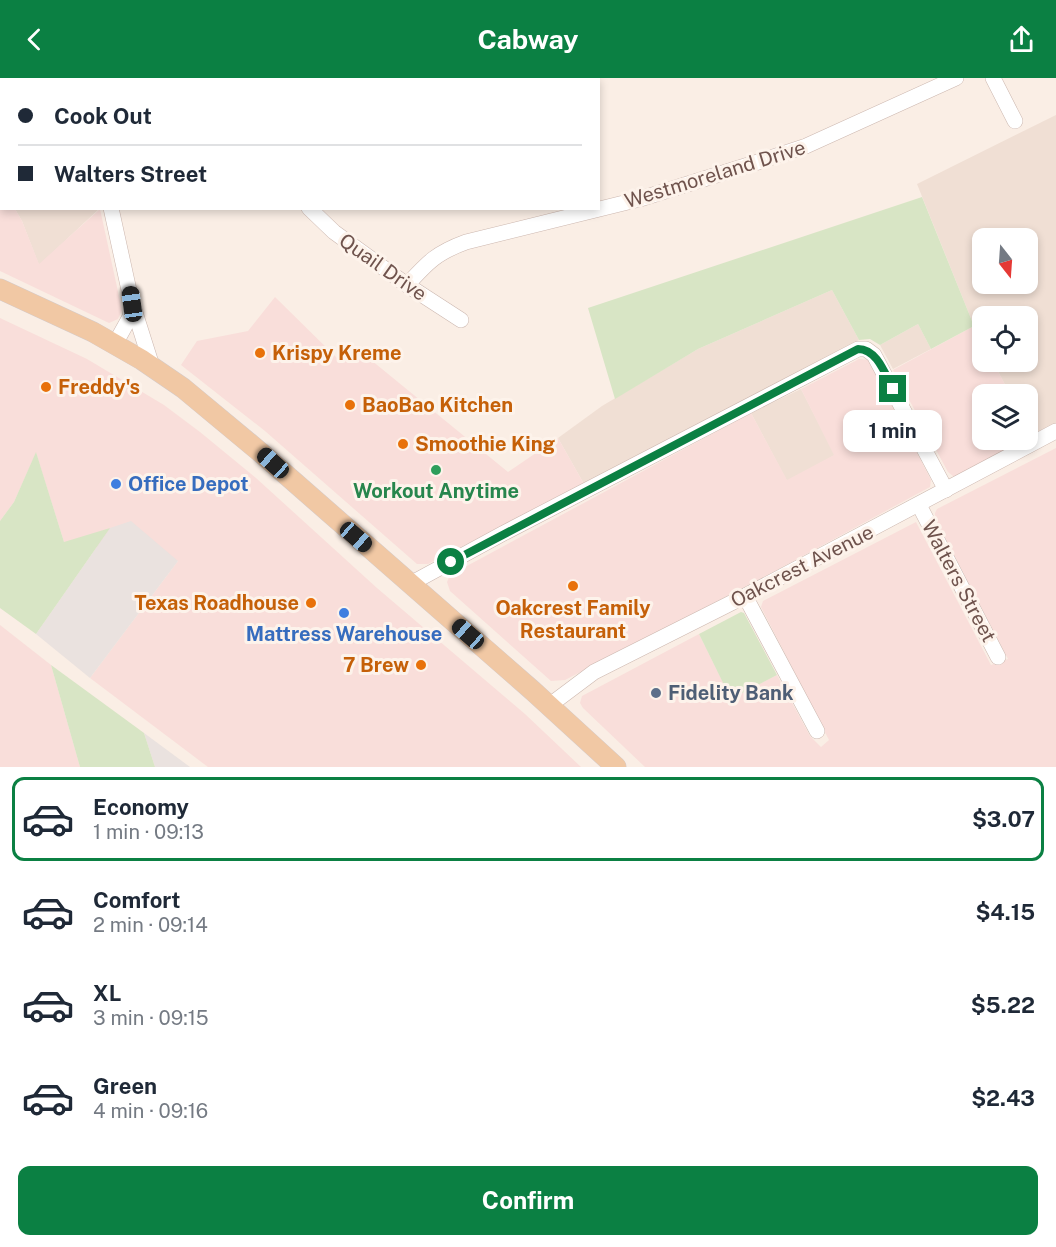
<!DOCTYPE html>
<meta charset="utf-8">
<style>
body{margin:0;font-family:"Public Sans",sans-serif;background:#f6f6f7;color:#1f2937;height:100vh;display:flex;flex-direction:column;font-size:22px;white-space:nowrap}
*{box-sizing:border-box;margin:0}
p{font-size:20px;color:#747a83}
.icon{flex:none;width:33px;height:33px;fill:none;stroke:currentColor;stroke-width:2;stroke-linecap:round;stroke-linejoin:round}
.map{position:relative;height:689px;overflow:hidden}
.side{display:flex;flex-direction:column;background:#fff;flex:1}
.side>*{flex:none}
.banner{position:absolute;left:0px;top:0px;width:600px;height:132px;box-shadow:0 3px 9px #0003;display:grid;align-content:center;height:132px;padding:0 18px;background:#fff}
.needle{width:39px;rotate:163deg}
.controls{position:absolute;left:972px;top:150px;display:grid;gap:12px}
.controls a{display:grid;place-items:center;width:66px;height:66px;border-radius:12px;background:#fff;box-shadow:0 3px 9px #0003;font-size:30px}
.end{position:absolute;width:27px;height:27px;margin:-14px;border:8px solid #0b8043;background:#fff;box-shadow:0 0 0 3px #fff}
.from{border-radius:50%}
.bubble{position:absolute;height:42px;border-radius:12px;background:#fff;box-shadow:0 3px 9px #0003;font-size:20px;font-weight:700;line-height:42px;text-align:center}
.car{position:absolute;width:18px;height:36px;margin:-18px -9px;border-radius:8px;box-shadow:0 0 4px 2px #0007;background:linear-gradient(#222 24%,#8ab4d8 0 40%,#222 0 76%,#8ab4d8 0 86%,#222 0)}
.banner b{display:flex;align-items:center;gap:21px;height:57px;font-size:22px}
.banner b+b{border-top:2px solid #e0e1e3}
.banner i{width:15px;height:15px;background:#1f2937}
ul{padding:10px 0 0;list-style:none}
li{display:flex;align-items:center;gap:18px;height:84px;margin:0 12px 9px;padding:0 6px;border:3px solid transparent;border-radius:12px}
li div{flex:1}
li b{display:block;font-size:22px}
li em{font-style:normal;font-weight:700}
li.on{border-color:#0b8043}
li>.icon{width:54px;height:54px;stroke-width:1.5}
.primary-button{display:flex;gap:12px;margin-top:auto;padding:12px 18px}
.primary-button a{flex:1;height:69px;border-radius:12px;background:#0b8043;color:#fff;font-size:24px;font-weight:700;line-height:69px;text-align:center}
header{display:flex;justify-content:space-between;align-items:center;height:78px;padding:0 18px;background:#0b8043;color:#fff;font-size:27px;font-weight:700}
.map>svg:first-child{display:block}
</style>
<header><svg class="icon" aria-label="back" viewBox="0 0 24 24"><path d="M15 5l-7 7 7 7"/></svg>Cabway<svg class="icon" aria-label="share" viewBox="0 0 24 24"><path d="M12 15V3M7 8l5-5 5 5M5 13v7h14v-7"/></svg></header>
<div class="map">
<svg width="1056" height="689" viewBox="0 0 1056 689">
<rect width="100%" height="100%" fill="#faeee5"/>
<g fill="#f0dfd4" fill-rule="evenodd">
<path d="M1056 37V346L1032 359 1028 350V316H1010L993 284H1028V238H982V264L974 248 917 106ZM982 160H1028V206H982Z"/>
<polygon points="100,130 39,187 22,143 15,131"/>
<polygon points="832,212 859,262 584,406 558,360 602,328 698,271"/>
<polygon points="918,246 931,271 893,291 880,267"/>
<polygon points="801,311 835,377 787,403 751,335"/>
</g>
<g fill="#f9deda">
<polygon points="0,103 2,130 15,131 22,143 39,186 100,131 122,232 118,241 109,245 0,193"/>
<polygon points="275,219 337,280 360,273 508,394 558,360 584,406 428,486 417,486 265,353 181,287 197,263 248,253"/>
<polygon points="0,240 87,281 164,327 200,354 256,400 377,510 525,636 581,689 208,689 90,600 178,483 64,464 36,375 14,424 0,443"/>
<polygon points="974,248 982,264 982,284 993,284 1010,316 982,316 982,362 1026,362 958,398 953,398 948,394 893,292"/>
<polygon points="859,281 869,282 931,402 930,409 775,493 565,602 551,603 450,513 447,504 450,497 751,335 787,402 834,377 801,311"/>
<polygon points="1056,370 1056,689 645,689 583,630 580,625 582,618 699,556 731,620 777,597 810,658 821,669 829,662 761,529 763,523 916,444 991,587 1008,581 935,440 935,435 937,431"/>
<polygon points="0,547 51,587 80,689 0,689"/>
</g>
<g fill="#eae2df">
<polygon points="131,443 178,483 90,600 36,556 110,450"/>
<polygon points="144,655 190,689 155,689"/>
</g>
<g fill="#d8e5c5">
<polygon points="922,119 974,248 931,271 918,246 880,267 870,261 859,262 832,212 698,271 615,321 588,230"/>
<polygon points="36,374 64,464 110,450 36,556 0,530 0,443 14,424"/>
<polygon points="741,534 744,535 777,597 731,621 699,556"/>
<polygon points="51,587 144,655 155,689 80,689"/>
</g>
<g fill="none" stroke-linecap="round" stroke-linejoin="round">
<g stroke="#ccb7af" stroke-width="16">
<g id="minor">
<polyline points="79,0 79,2"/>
<polyline points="270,0 271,2"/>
<polyline points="993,0 1015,43"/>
<polyline points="414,2 420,0"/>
<polyline points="111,130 132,226 130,239 115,266"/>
<polyline points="309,130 334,154 407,207 461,242"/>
<path d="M407 207C428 184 436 175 466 164L640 121 758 84 806 68 956 0"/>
<polyline points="133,228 152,288"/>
<polyline points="919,427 998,579"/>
<polyline points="410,506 502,456 858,271 866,271 874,277 946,412"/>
<polyline points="745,518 817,653"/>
<polyline points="550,627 594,594 745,518 1056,353"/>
</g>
</g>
<g stroke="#d4cbca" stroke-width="21">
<polyline id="major" points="0,211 93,254 142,282 183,310 260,374 533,613 616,689"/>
</g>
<use href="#minor" stroke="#fff" stroke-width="15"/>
<use href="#major" stroke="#f1c8a4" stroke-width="20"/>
</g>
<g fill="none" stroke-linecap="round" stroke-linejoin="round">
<path stroke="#0b8043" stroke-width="8" d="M451 484 858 271C877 271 885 296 893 311"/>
</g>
<g fill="#e8710a" stroke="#fdf3eb" stroke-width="2">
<circle cx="260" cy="275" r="6"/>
<circle cx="46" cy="309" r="6"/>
<circle cx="350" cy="327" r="6"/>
<circle cx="403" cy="366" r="6"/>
<circle cx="573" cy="508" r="6"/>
<circle cx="311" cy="525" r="6"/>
<circle cx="421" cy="587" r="6"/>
</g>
<circle fill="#2e9e5b" stroke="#fdf3eb" stroke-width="2" cx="436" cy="392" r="6"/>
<g fill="#3f7fe0" stroke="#fdf3eb" stroke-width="2">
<circle cx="116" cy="406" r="6"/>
<circle cx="344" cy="535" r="6"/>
</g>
<circle fill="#5c6f8a" stroke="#fdf3eb" stroke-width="2" cx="656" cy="615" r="6"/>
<g text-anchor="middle" stroke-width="6" stroke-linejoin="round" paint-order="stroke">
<g font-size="20" fill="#6f534d" stroke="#fdf3eb">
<text transform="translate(715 96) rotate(-17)" y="7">Westmoreland Drive</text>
<text transform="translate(383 189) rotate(35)" y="7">Quail Drive</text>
<text transform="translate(802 488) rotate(-27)" y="7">Oakcrest Avenue</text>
<text transform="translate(959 503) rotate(62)" y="7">Walters Street</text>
</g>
<g font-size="20" font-weight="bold" fill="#c56008" stroke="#fdf3eb" text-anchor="start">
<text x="272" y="282">Krispy Kreme</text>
<text x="58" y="316">Freddy's</text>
<text x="362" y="334">BaoBao Kitchen</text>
<text x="415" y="373">Smoothie King</text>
<text x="299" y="532" text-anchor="end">Texas Roadhouse</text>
<text x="573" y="537" text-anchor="middle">Oakcrest Family<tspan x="573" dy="23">Restaurant</tspan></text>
<text x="409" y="594" text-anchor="end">7 Brew</text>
</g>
<g font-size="20" font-weight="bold" fill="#366cbe" stroke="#fdf3eb" text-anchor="start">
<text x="128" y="413">Office Depot</text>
<text x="344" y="563" text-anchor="middle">Mattress Warehouse</text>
</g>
<g font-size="20" font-weight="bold" fill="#27864d" stroke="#fdf3eb">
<text x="436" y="420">Workout Anytime</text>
</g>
<g font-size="20" font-weight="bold" fill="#4e5e75" stroke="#fdf3eb" text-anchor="start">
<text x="668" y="622">Fidelity Bank</text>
</g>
</g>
</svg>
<div class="controls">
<a><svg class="needle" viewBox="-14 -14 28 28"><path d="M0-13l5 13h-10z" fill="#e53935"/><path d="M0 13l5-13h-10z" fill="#747a83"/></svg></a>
<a><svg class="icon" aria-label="locate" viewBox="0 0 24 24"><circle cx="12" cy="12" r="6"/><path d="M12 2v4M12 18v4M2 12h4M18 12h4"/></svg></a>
<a><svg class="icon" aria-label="layers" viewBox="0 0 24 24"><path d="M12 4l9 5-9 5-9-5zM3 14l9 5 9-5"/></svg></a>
</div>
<i class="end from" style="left:451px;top:484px"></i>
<i class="end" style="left:893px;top:311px"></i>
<div class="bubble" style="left:843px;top:332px;width:99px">1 min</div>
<i class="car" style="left:132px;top:226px;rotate:352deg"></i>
<i class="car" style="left:273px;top:385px;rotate:312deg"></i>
<i class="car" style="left:356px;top:459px;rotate:131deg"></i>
<i class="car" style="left:468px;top:556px;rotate:311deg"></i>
<div class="banner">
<b><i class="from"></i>Cook Out</b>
<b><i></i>Walters Street</b>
</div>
</div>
<section class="side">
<ul>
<li class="on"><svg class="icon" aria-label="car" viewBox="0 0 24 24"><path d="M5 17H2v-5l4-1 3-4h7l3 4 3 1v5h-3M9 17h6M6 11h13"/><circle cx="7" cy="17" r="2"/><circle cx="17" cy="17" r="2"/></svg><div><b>Economy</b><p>1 min · 09:13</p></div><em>$3.07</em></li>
<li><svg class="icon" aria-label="car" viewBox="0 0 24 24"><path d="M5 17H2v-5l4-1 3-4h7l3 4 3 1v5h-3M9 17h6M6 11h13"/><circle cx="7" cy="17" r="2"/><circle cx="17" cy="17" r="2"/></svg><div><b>Comfort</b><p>2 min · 09:14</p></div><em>$4.15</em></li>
<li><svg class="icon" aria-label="car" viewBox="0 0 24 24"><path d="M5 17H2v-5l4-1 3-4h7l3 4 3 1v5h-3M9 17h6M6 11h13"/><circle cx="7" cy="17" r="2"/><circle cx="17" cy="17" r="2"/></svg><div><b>XL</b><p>3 min · 09:15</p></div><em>$5.22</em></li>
<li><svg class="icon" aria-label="car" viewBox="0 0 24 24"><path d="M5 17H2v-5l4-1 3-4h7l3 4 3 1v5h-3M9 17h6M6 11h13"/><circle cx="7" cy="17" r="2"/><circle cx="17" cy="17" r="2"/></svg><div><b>Green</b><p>4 min · 09:16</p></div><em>$2.43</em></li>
</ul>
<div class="primary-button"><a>Confirm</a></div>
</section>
